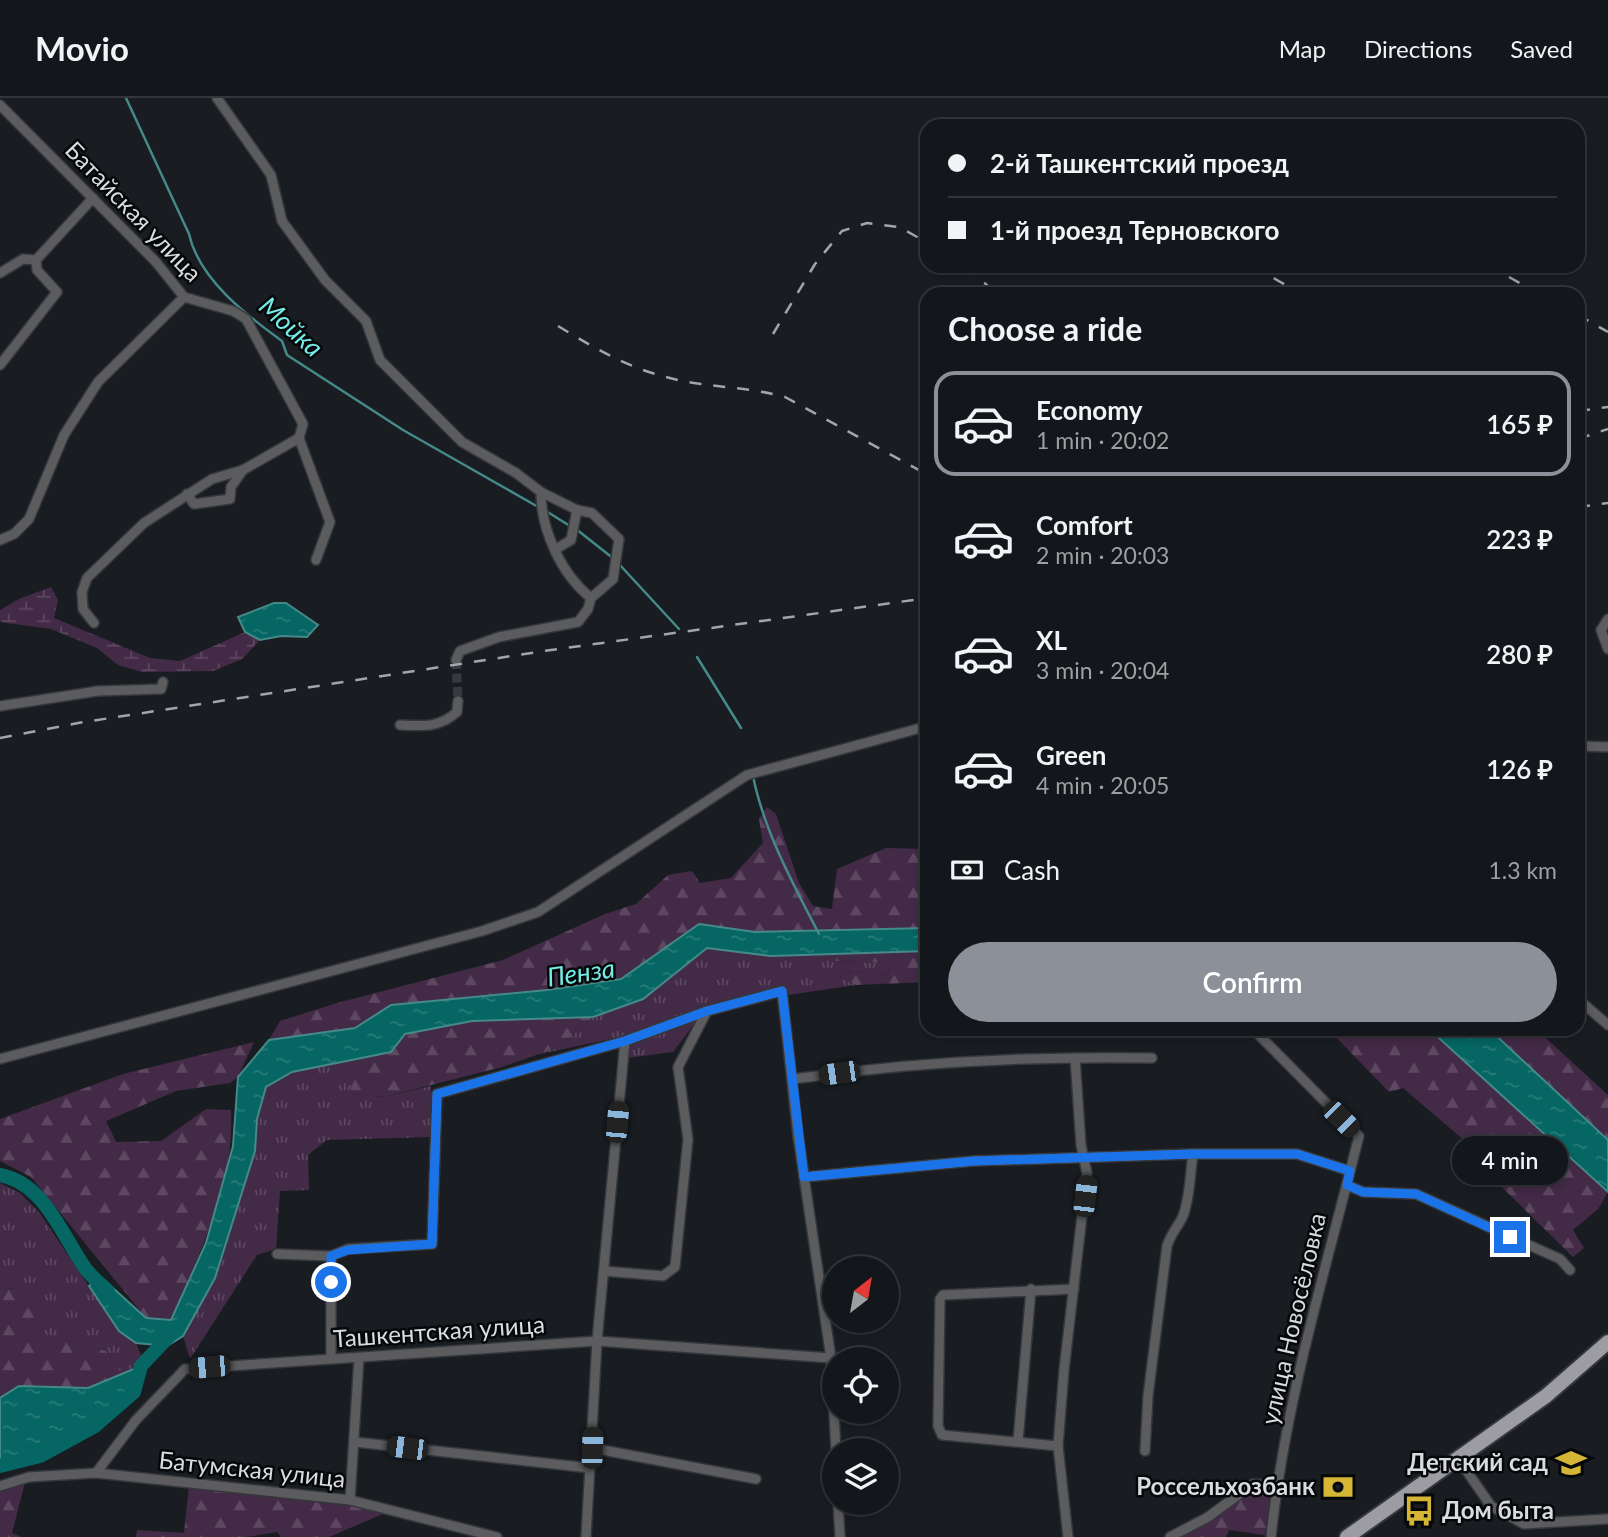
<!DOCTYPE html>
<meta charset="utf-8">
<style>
body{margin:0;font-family:Lato,sans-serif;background:#1c1f23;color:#f1f3f6;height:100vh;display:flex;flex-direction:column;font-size:26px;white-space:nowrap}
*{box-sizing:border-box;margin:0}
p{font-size:23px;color:#9d9fa2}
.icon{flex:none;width:38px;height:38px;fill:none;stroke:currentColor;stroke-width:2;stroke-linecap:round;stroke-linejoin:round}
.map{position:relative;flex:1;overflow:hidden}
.sheet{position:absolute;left:920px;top:189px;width:665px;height:749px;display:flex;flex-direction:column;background:#13161a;border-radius:21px;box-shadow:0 4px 10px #0003,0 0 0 2px #323539}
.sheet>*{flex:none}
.guide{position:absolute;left:920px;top:21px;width:665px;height:154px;border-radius:21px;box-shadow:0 4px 10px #0003,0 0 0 2px #323539;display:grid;align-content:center;height:154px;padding:0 28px;background:#13161a}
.needle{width:46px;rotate:31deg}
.tools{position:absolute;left:822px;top:1158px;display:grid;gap:14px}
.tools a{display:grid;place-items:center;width:77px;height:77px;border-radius:50%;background:#13161a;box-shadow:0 4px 10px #0003,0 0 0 2px #323539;font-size:35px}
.end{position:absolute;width:32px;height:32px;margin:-16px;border:9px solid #1a73e8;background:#fff;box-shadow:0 0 0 4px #fff}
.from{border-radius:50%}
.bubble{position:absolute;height:49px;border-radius:24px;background:#13161a;box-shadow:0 4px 10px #0003,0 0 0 2px #323539;font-size:23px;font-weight:600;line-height:49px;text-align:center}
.car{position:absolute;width:21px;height:42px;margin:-21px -10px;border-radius:9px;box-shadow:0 0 5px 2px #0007;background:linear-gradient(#222 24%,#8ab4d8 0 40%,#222 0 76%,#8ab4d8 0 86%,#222 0)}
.guide b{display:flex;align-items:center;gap:24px;height:66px;font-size:26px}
.guide b+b{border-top:2px solid #323539}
.guide i{width:18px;height:18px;background:#f1f3f6}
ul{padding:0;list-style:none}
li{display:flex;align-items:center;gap:21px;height:105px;margin:0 14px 10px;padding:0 14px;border:4px solid transparent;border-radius:21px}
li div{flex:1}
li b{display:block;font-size:26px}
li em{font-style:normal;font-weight:600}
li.selected{border-color:#8c9099}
li>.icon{width:63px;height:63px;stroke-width:1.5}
h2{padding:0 28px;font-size:32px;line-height:84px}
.pay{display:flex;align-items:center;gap:18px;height:77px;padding:0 28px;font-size:26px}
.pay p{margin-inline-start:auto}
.primary-button{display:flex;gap:14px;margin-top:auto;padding:14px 28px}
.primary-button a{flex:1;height:80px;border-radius:42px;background:#8c9099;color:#fff;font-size:28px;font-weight:600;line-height:80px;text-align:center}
header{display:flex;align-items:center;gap:42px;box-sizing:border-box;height:98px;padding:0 35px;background:#13161a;border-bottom:2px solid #323539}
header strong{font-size:33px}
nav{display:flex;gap:38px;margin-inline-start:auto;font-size:24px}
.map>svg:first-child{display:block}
</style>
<header>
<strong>Movio</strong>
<nav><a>Map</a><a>Directions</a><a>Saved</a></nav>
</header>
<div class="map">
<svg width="1608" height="1439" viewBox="0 0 1608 1439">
<defs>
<pattern id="grass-tufts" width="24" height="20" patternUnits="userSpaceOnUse" patternTransform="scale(1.75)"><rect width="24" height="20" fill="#432a47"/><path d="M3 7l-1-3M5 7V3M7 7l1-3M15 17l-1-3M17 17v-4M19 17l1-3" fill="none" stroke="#5e4861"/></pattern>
<pattern id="forest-firs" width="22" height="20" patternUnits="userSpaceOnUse" patternTransform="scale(1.75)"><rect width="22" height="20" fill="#432a47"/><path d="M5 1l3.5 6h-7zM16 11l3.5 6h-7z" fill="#5e4861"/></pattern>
<pattern id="wetland-marsh" width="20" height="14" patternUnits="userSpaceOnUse" patternTransform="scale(1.75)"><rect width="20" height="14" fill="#432a47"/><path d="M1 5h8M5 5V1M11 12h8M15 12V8" fill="none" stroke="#5e4861"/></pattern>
<pattern id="water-ripples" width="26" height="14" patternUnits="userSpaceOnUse" patternTransform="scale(1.75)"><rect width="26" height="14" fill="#056663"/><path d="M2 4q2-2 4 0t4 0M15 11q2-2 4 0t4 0" fill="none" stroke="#297b79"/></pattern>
</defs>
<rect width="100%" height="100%" fill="#191d22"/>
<g fill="url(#grass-tufts)">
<polygon points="707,850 771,858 834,854 836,863 889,865 888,877 844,873 839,879 856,887 788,897 783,888 707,909 673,954 627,960 624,938 536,957 559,949 593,919 643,901"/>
<polygon points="350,963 352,996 384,999 431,988 430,1039 327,1042 308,1057 309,1092 280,1093 276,1151 257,1157 190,1261 183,1238 215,1180 255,1054 257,1021 266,989 292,974"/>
<polygon points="0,1085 20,1095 39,1114 119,1233 136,1245 143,1262 125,1276 106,1253 39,1237 43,1207 19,1191 0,1190"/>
</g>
<g fill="url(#forest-firs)">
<polygon points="767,709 776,716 799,785 813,808 832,811 837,771 886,750 927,751 927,830 755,834 699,826 621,880 547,892 391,907 355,930 269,942 280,923 337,905 503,862 605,816 636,806 668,777 692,773 700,785 731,780 763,745 759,721"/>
<polygon points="927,853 927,884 856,887 839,879 844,873 888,877 889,865 836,863 834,854"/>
<polygon points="593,919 559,949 502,969 384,999 351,996 350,963 391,954 405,936 472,923"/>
<polygon points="1328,931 1429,931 1608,1094 1598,1111 1573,1132 1584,1150 1573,1159 1462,1050 1465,1043 1403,990 1389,994"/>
<polygon points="1489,931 1536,931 1608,997 1608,1042"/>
<path d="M254 944 238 979 230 985 176 993 106 1023 116 1044 161 1043 206 1011 231 1012C235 1089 199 1154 171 1223L146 1220 31 1079 0 1063V1021L123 976Z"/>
<polygon points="0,1190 19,1191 44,1207 40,1237 106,1253 125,1276 88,1290 19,1288 0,1300"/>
<polygon points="25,1384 12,1435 21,1439 0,1439 0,1393"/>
<polygon points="189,1387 349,1405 385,1415 329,1439 281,1439 277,1434 246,1439 136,1439 137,1432 184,1435"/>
<polygon points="1253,1391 1271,1393 1265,1437 1229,1432 1226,1439 1179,1439 1210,1423"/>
</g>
<polygon fill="url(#wetland-marsh)" points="51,489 58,502 54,520 150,560 180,563 245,534 260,542 242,561 213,573 142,574 118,567 97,550 51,531 0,524 0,512 19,501"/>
<g fill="url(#water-ripples)" stroke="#458988" stroke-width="2">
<polygon points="274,505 286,505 318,527 307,539 281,538 260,542 245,534 238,519"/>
<polygon points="699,826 755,834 927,830 927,853 771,858 707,850 643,901 593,919 472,923 405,936 391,954 292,974 266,989 257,1021 255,1053 215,1180 183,1238 167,1248 136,1245 119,1233 89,1188 100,1178 146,1220 171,1222 206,1145 233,1048 238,979 269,942 355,930 391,907 547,892 621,881"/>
<polygon points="1429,931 1489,931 1608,1042 1608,1094"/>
<polygon points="141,1268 134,1294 95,1328 40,1358 0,1368 0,1300 19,1288 88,1290"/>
</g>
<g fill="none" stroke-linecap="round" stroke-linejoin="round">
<g stroke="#458988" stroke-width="2.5">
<path d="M126 0 189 136C199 181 246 217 282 243L287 257 403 332 540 410"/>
<polyline points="546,413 570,428"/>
<polyline points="576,431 614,461"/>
<polyline points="619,466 679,531"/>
<polyline points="697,559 741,630"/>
<path d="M753 678C764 733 793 786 819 836"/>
</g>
<g stroke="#056663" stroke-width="14">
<path d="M0 1077C44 1085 62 1137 85 1170 91 1178 100 1186 108 1193"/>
<polyline points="0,1368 40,1358 95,1328 134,1294 141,1268 173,1234"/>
</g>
<polyline stroke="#363a3e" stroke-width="9" stroke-dasharray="9 4.5" stroke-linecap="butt" points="456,562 458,603"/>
<g stroke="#34383c" stroke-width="12">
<g id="minor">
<path d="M217 0 271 77 282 123 325 182 366 223 380 262 462 344 516 375 541 394C541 432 561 476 591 500"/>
<polyline points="0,7 156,164 184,199 233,213 246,221 303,326 299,340"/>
<polyline points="0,175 23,161 36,162 93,100"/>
<polyline points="0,267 57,194 37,172 36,162"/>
<polyline points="299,340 330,424 316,462"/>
<polyline points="187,396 194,406 230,401 231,389 243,372"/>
<polyline points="0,442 14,436 29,421 64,337 98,284 184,199"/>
<polyline points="556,451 571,442 577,412"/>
<polyline points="1608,521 1601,532 1608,551"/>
<polyline points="94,525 83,511 82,494 87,480 144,425 212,381 243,372 299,340"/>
<polyline points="456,562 460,553 499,539 578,524 588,511 591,500 613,481 619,441 592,415 577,412 541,394"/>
<polyline points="0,608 98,593 161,591 163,584"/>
<path d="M400 627C423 628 439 630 457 614L458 603"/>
<polyline points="1578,648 1608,649"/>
<polyline points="1578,901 1608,927"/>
<path d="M1253 931 1359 1038C1326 1171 1285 1303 1271 1439"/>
<polyline points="0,961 482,833 538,814 747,677 928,628"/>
<path d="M793 981C912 964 1032 958 1152 960"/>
<polyline points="804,1079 973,1063 1193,1056 1297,1056 1350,1073"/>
<polyline points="1347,1087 1363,1094 1416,1096 1560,1161 1570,1172"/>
<polyline points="277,1156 331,1158"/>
<polyline points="604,1173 663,1178 675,1169 688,1041 678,969 707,913"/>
<polyline points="331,1260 331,1158 348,1151 432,1146 437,996 625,943 707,913 782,893 798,1038 831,1260 836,1353"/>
<polyline points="1018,1343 1031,1191"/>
<polyline points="355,1344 590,1370"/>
<polyline points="1058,1348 942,1337 938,1328 940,1201 943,1197 1074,1191"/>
<polyline points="592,1350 756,1381"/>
<path d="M1145 1353 1148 1298 1167 1148C1171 1135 1178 1129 1183 1118 1190 1100 1190 1076 1193 1056"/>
<polyline points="1459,1362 1491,1408 1524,1426 1608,1421"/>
<polyline points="96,1375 136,1322 185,1271 597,1243 831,1260"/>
<polyline points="0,1388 29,1379 96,1375 350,1402 497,1439"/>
<polyline points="350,1402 359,1260"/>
<polyline points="838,1405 840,1439"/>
<polyline points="586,1439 597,1243 625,943"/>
<polyline points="1068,1439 1058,1348 1064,1272 1087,1075 1081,1047 1075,960"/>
<polyline points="1170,1439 1208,1419 1253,1386 1277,1387"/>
</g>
</g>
<g stroke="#34383c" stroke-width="18">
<polyline id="primary" points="1347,1439 1546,1298 1608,1244"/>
</g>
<use href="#minor" stroke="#5c5c5f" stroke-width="9"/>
<use href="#primary" stroke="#9c9ca2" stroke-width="14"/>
<g stroke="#a2a5a9" stroke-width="2.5" stroke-dasharray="12 12" stroke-linecap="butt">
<polyline points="1002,22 1013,28"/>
<polyline points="967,168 996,196"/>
<polyline points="1253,168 1301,196"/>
<polyline points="1509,179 1539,196"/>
<polyline points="1578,217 1608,234"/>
<path d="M558 228C593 249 626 269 666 279 705 290 746 288 785 299L928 377"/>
<polyline points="773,236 815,166 842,133 867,125 899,129 928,145"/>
<polyline points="1578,313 1608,309"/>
<polyline points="1578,341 1608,331"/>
<polyline points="1578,409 1608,405"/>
<polyline points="0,640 78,625 544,553 928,500"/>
</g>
</g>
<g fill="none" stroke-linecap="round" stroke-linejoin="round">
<polyline stroke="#1a73e8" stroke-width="9" points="331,1184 331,1158 348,1152 432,1146 437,996 625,943 707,913 782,893 804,1079 974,1063 1193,1056 1297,1056 1350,1073 1347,1087 1363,1094 1416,1096 1510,1139"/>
</g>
<defs>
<g id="school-bare" transform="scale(2.415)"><path d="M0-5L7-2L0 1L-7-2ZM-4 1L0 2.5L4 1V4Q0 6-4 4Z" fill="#d5b535" stroke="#060709" stroke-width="2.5" paint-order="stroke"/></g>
<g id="bank-bare" transform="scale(2.415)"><path d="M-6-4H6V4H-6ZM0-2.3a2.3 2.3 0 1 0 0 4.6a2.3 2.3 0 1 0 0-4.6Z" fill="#d5b535" stroke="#060709" stroke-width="2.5" paint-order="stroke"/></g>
<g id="bus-bare" transform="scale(2.415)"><path d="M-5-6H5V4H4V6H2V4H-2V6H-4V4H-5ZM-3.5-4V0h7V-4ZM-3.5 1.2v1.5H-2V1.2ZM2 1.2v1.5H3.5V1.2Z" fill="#d5b535" stroke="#060709" stroke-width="2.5" paint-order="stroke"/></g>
</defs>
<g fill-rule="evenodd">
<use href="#school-bare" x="1571" y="1365"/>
<use href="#bank-bare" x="1338" y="1389"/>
<use href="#bus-bare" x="1419" y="1413"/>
</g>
<g text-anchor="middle" stroke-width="5" stroke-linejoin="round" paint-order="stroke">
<g font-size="24" fill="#d9dbdf" stroke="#060709">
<text transform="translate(133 114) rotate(46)" y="8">Батайская улица</text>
<text transform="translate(1294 1221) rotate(-77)" y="8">улица Новосёловка</text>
<text transform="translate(439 1234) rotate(-4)" y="8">Ташкентская улица</text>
<text transform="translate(252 1372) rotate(6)" y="8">Батумская улица</text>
</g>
<g font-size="24" font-weight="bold" fill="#d9dbdf" stroke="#060709" text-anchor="end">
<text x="1548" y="1373">Детский сад</text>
<text x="1315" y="1397">Россельхозбанк</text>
<text x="1442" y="1421" text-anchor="start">Дом быта</text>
</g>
<g font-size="26" font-style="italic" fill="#75ece7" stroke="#060709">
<text transform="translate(291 229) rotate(42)" y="9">Мойка</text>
<text transform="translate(581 875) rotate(-8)" y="9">Пенза</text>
</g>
</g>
</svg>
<div class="tools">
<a><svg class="needle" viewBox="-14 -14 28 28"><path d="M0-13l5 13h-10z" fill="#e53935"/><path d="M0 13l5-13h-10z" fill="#9d9fa2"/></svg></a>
<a><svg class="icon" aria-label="locate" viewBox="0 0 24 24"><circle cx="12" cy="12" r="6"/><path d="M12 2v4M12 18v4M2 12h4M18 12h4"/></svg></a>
<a><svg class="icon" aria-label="layers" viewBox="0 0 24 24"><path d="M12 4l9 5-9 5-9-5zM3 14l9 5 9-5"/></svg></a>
</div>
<i class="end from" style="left:331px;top:1184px"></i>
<i class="end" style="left:1510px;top:1139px"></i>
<div class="bubble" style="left:1452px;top:1038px;width:116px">4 min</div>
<i class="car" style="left:839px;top:975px;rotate:262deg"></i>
<i class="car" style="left:1341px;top:1021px;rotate:135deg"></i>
<i class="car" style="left:617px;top:1024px;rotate:5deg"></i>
<i class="car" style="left:1085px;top:1098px;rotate:7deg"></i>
<i class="car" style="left:209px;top:1269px;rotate:265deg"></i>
<i class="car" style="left:407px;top:1350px;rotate:277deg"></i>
<i class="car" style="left:592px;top:1350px;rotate:2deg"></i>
<div class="guide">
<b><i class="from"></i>2-й Ташкентский проезд</b>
<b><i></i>1-й проезд Терновского</b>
</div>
<section class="sheet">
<h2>Choose a ride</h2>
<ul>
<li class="selected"><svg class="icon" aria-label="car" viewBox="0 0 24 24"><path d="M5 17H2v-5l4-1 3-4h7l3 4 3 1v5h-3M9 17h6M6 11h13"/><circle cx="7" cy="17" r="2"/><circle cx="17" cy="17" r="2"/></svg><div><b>Economy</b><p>1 min · 20:02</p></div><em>165 ₽</em></li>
<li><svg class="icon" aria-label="car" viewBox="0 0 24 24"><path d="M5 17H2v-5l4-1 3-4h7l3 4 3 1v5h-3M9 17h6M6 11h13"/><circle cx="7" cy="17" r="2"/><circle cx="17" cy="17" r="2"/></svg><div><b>Comfort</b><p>2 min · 20:03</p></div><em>223 ₽</em></li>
<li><svg class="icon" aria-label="car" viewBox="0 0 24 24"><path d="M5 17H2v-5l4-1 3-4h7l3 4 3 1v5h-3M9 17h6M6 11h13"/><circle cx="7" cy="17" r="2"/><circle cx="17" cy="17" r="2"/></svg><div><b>XL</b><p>3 min · 20:04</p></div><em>280 ₽</em></li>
<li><svg class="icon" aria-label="car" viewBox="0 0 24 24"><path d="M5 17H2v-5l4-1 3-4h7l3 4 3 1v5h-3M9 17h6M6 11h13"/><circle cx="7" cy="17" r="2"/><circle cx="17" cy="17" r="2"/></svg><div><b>Green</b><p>4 min · 20:05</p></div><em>126 ₽</em></li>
</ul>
<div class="pay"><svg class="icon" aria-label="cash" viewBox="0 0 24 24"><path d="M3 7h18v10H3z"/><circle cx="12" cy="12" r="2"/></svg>Cash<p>1.3 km</p></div>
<div class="primary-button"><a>Confirm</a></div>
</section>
</div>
